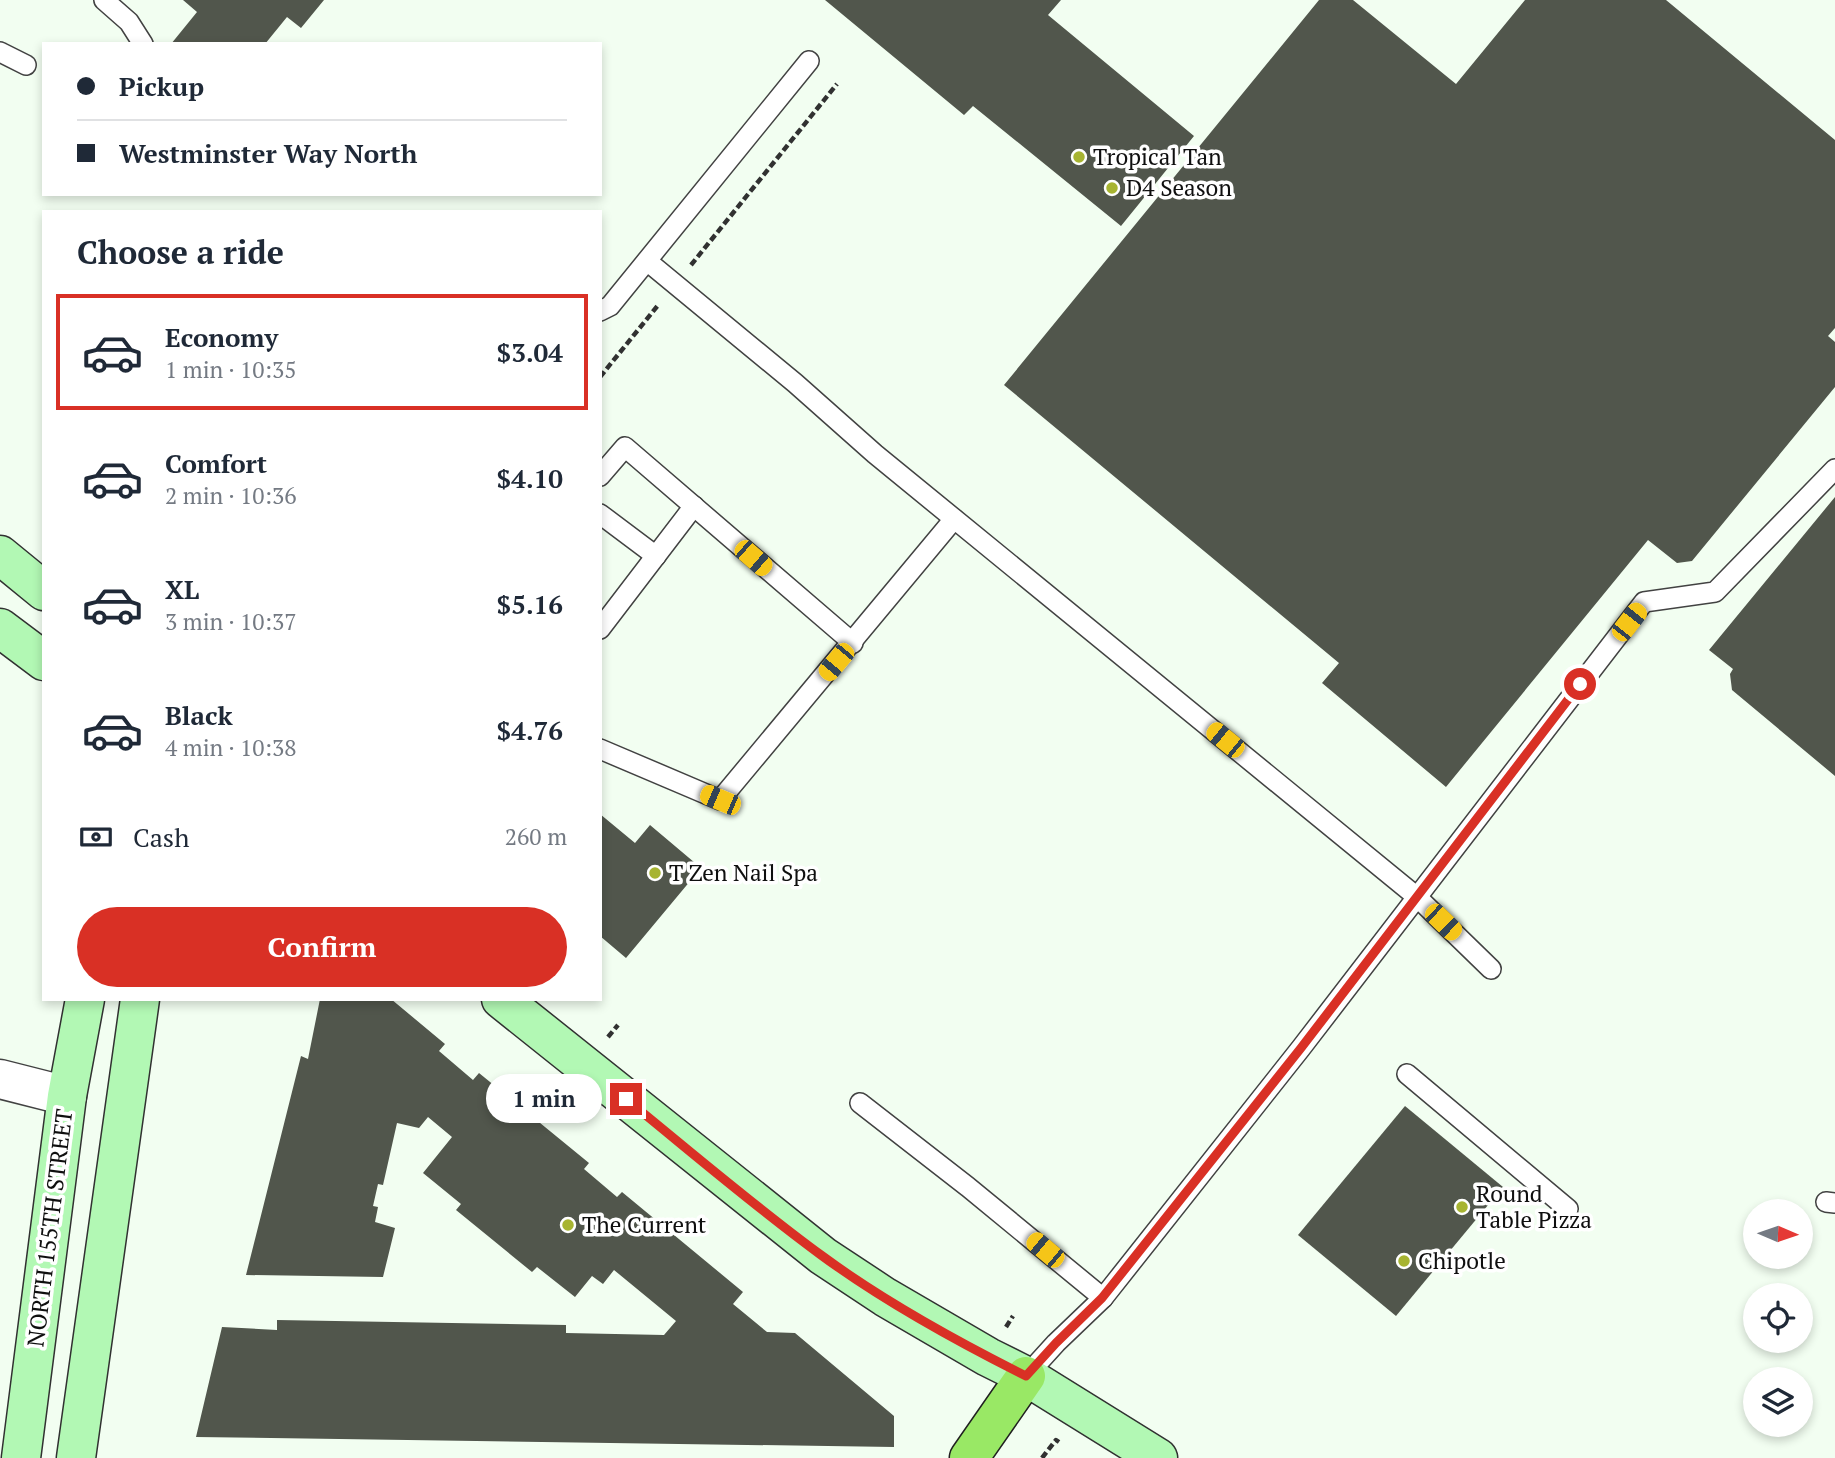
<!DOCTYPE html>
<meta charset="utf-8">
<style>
body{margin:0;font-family:"PT Serif",serif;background:#f2f2f3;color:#1f2937;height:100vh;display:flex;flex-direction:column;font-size:26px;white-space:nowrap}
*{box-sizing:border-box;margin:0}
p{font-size:23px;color:#747a83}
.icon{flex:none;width:38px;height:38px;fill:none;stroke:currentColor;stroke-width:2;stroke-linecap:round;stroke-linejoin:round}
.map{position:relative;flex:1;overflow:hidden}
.sheet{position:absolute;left:42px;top:210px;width:560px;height:791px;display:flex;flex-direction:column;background:#fff;border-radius:0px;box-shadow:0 4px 10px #0003}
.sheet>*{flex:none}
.guide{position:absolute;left:42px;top:42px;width:560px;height:154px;border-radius:0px;box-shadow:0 4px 10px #0003;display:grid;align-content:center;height:154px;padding:0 35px;background:#fff}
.needle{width:46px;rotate:92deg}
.buttons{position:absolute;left:1743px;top:1199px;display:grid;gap:14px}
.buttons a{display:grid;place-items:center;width:70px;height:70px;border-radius:50%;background:#fff;box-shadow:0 4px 10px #0003;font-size:35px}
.end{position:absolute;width:32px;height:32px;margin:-16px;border:9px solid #d93025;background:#fff;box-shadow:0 0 0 4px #fff}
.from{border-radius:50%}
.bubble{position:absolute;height:49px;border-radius:24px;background:#fff;box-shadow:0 4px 10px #0003;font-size:23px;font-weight:800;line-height:49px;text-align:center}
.car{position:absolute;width:21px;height:42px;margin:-21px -10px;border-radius:9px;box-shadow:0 0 5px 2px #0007;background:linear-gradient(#f5c518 24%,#345 0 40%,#f5c518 0 76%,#345 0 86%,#f5c518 0)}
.guide b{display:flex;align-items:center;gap:24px;height:66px;font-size:26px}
.guide b+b{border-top:2px solid #e0e1e3}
.guide i{width:18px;height:18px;background:#1f2937}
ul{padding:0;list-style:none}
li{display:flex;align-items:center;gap:21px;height:116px;margin:0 14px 10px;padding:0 21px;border:4px solid transparent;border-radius:0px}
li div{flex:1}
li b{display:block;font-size:26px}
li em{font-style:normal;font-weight:800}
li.active{border-color:#d93025}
li>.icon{width:63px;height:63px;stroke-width:1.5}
h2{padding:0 35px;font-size:32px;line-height:84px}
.pay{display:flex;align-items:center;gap:18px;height:77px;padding:0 35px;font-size:26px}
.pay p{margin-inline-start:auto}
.primary-button{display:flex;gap:14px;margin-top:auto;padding:14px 35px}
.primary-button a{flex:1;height:80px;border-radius:42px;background:#d93025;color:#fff;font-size:28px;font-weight:800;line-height:80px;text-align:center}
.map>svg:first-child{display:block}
</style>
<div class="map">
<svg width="1835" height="1458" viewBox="0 0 1835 1458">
<rect width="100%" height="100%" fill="#f2fef1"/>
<g fill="#51564c">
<polygon points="183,0 324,0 301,28 287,17 265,44 171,44 197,12"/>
<polygon points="825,0 1061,0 1048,15 1194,136 1121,226 973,106 964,115"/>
<polygon points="1319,0 1353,0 1456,84 1525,0 1666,0 1835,140 1835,328 1828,336 1835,342 1835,387 1692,561 1677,563 1648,540 1446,787 1322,683 1339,663 1004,385"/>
<polygon points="1835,497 1835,776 1732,690 1730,674 1733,669 1709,650"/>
<polygon points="600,814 635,843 650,825 701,868 626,958 600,936"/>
<polygon points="320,999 391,999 445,1044 439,1051 473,1080 479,1073 589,1163 584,1169 617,1197 622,1192 743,1292 733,1304 767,1332 795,1333 894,1416 894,1447 196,1437 222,1327 277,1330 277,1320 566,1325 566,1333 664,1335 676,1321 614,1270 603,1284 592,1276 575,1297 537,1267 532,1272 456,1210 461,1204 423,1173 452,1137 428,1117 419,1128 397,1123 383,1185 378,1184 373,1206 378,1207 375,1222 395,1228 383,1277 246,1275 301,1056 308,1059"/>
<polygon points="1405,1106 1503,1187 1396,1316 1298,1235"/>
</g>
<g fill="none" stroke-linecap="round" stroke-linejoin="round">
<g stroke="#424242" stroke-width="22">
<g id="lane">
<polyline points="104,0 129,22 143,44"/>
<polyline points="0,52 26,65"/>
<polyline points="647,261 795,383 875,454 1417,897 1491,969"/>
<polyline points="600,311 610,306 809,61"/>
<polyline points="600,476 625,447 853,643"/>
<polyline points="600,514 656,556"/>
<polyline points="600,629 694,506"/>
<polyline points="600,749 720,800 954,519"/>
<polyline points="1407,1074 1568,1209"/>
<polyline points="860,1103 968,1187 1103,1298"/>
<polyline points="1826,1202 1835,1203"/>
<polyline points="1026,1376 1056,1343 1103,1298 1301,1048 1644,602 1715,592 1835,469"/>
</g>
</g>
<g stroke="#424242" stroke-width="41">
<polyline id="street" points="0,1079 67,1096"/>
</g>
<g stroke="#313131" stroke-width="41">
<g id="secondary">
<polyline points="0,555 44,591"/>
<polyline points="0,628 44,661"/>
<polyline points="501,999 823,1256 885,1297 988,1357 1026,1376 1158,1458"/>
<polyline points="21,1458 67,1096 85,999"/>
<polyline points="76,1458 140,999"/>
</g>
</g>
<g stroke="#202020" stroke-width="41">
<polyline id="highway" points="969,1458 1026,1376"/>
</g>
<g stroke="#313131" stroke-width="4.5" stroke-dasharray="7 3.5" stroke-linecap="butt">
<polyline points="691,265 837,84"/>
<polyline points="600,377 659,304"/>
<polyline points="608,1037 618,1025"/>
<polyline points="1006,1327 1013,1316"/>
<polyline points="1042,1458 1056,1440 1059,1442"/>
</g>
<use href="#lane" stroke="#fff" stroke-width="19"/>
<use href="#street" stroke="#fff" stroke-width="38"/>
<use href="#secondary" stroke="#b2f8b4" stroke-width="38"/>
<use href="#highway" stroke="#99e865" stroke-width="38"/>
</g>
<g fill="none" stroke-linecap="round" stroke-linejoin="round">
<path stroke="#d93025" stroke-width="9" d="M626 1099C690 1151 754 1206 821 1255 882 1300 958 1342 1026 1376L1056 1343 1102 1298 1301 1048 1580 684"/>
</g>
<g fill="#a7b431" stroke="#fff" stroke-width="2.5">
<circle cx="1079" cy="157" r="7"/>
<circle cx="1112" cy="188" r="7"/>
<circle cx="655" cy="873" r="7"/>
<circle cx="1462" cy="1207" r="7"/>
<circle cx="568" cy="1225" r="7"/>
<circle cx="1404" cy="1261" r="7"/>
</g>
<g text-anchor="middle" stroke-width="7" stroke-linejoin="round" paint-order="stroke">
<g font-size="23" fill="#0f0f0f" stroke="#fff" text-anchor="start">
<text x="1093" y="165">Tropical Tan</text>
<text x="1126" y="196">D4 Season</text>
<text x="669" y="881">T Zen Nail Spa</text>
<text x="1476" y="1202">Round<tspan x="1476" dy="26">Table Pizza</tspan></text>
<text x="582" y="1233">The Current</text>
<text x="1418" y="1269">Chipotle</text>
</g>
<g font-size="23" fill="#0f0f0f" stroke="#fff">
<text transform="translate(50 1228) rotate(-83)" y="8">NORTH 155TH STREET</text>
</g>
</g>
</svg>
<div class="buttons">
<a><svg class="needle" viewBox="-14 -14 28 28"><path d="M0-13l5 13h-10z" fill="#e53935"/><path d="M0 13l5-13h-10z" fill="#747a83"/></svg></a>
<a><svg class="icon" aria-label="locate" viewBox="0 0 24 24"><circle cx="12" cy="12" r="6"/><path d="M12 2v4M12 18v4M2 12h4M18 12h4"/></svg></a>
<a><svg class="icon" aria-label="layers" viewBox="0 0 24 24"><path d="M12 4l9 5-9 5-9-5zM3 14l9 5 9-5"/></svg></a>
</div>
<i class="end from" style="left:1580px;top:684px"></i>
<i class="end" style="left:626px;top:1099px"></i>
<div class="bubble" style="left:486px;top:1074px;width:116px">1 min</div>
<i class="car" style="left:753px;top:558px;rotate:131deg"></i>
<i class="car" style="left:1629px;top:622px;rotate:38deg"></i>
<i class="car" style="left:836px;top:662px;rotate:220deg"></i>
<i class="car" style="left:1225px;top:740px;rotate:309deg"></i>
<i class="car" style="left:720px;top:800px;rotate:293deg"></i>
<i class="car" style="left:1443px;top:922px;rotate:134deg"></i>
<i class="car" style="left:1045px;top:1250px;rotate:310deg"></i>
<div class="guide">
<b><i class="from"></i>Pickup</b>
<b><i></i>Westminster Way North</b>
</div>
<section class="sheet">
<h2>Choose a ride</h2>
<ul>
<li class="active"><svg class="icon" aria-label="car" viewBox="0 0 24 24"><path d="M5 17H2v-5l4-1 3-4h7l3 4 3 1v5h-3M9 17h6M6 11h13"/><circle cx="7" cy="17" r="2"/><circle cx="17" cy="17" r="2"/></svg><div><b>Economy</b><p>1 min · 10:35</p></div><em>$3.04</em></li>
<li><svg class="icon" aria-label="car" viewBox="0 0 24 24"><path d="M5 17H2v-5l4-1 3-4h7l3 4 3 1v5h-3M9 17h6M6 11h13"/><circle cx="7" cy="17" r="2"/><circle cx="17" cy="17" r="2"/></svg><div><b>Comfort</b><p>2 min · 10:36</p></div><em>$4.10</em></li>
<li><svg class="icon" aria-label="car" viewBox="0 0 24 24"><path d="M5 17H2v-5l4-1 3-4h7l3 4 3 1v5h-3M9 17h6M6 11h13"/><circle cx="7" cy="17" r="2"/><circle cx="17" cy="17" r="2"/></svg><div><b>XL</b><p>3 min · 10:37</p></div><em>$5.16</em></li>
<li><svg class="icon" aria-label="car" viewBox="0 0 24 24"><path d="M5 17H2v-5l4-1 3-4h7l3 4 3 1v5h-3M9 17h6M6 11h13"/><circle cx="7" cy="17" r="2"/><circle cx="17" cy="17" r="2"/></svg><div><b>Black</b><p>4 min · 10:38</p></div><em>$4.76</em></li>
</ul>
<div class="pay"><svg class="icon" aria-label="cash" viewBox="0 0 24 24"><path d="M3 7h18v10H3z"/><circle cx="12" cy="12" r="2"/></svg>Cash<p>260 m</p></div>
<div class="primary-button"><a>Confirm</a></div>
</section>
</div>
